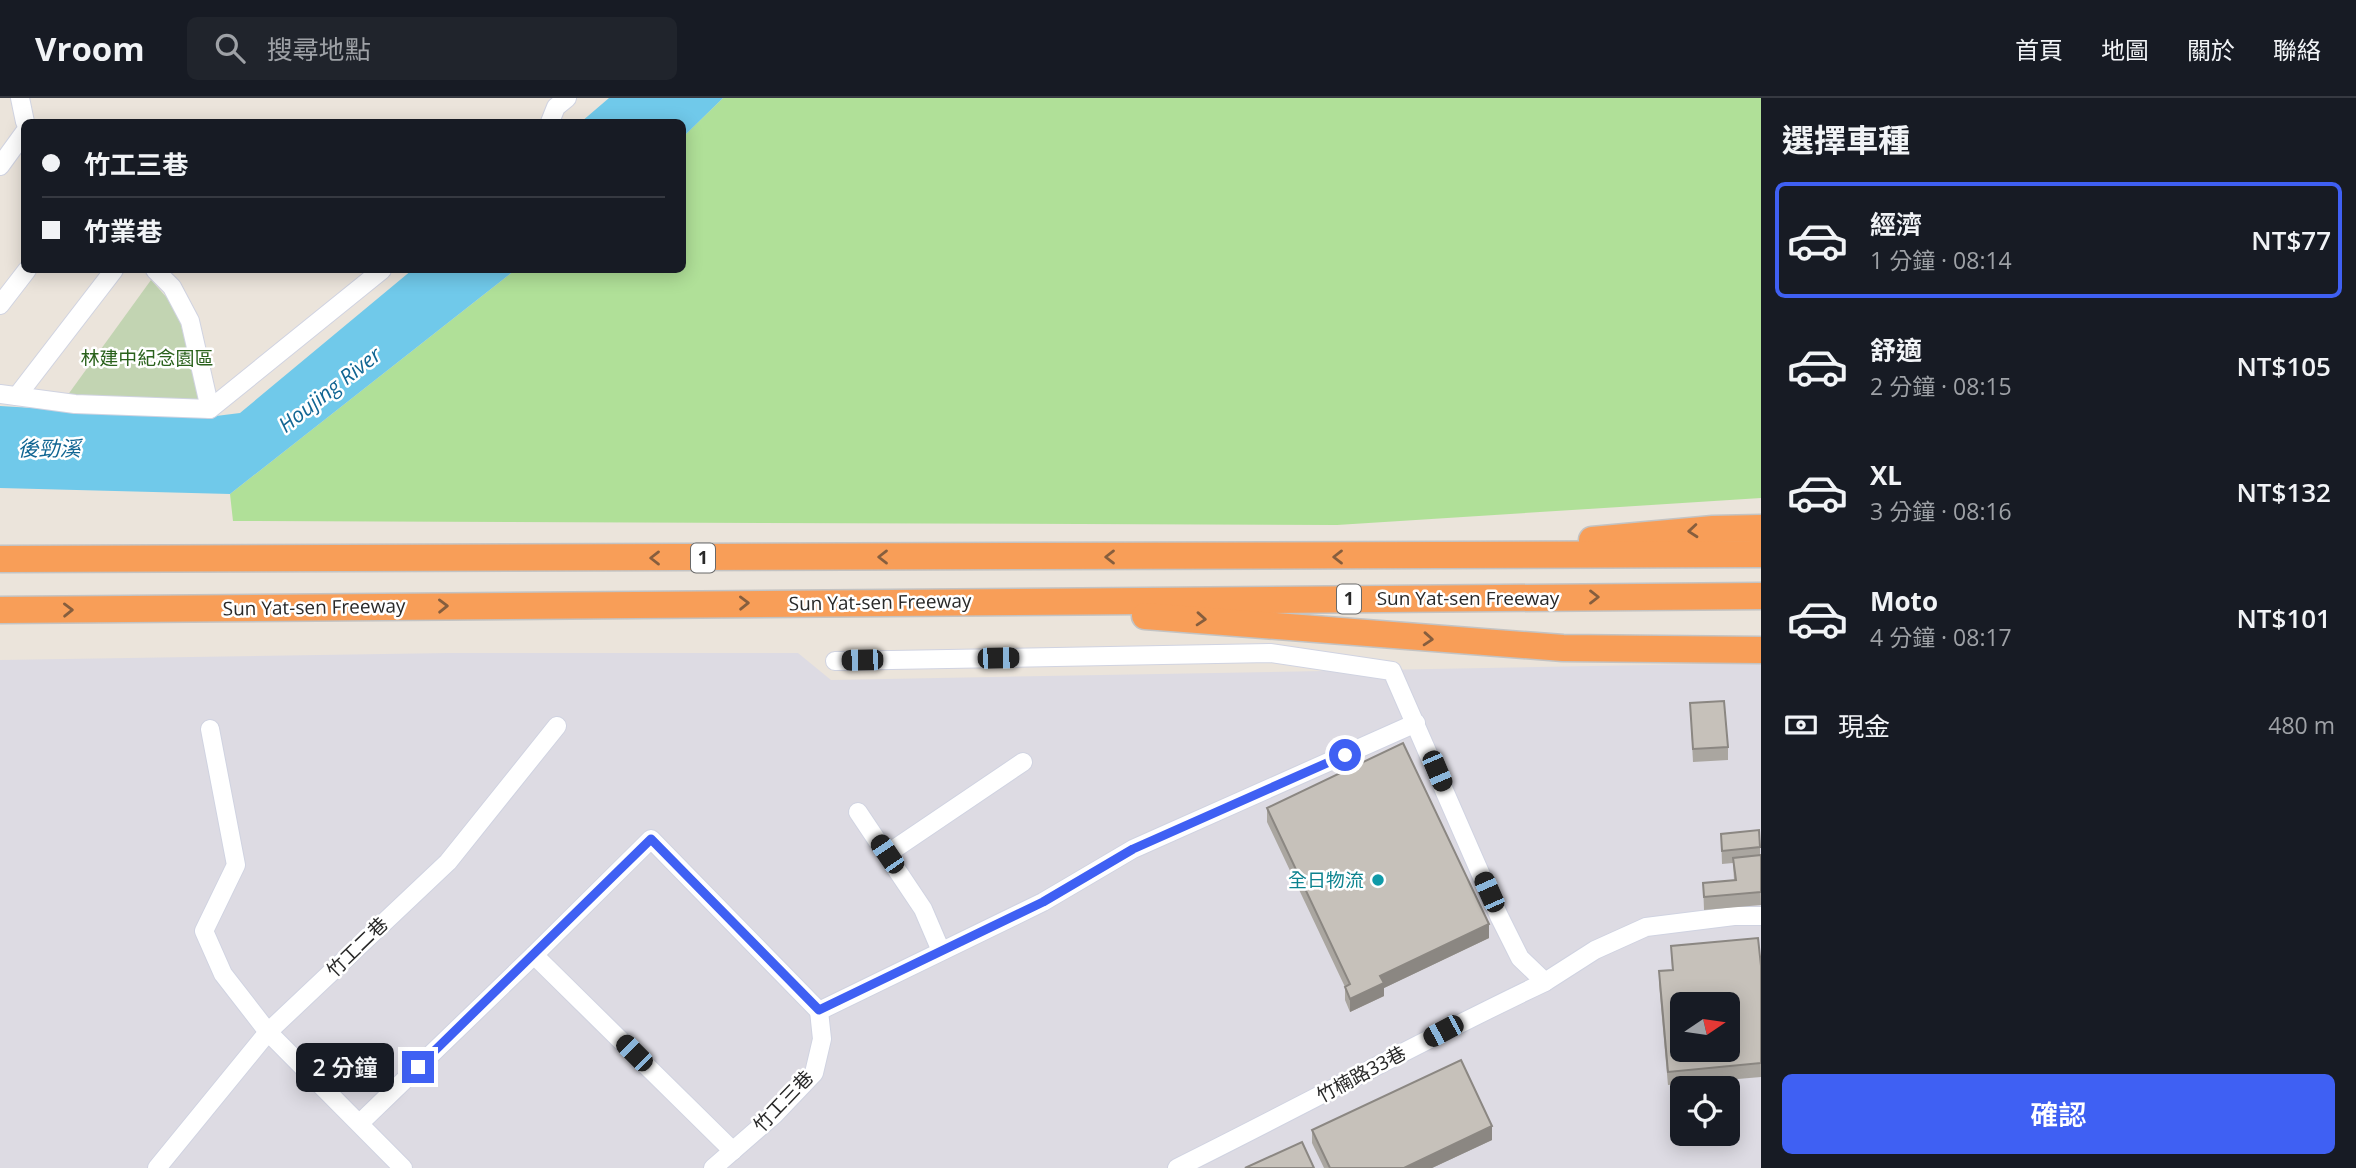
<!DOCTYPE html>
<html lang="zh-TW">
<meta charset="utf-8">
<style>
body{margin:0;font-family:"Open Sans","Noto Sans TC",sans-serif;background:#20242c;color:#f1f3f6;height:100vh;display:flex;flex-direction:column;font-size:26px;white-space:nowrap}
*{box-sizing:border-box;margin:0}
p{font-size:23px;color:#9ea1a6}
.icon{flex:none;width:38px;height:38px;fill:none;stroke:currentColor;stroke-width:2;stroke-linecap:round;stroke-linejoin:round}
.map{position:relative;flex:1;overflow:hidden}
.panel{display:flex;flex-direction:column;background:#171b24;width:595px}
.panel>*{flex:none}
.hud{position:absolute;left:21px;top:21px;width:665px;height:154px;border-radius:10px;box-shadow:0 4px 18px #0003;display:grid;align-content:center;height:154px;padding:0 21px;background:#171b24}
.needle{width:46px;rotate:77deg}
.fabs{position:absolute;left:1670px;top:894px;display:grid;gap:14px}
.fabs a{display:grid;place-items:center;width:70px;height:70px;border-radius:10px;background:#171b24;box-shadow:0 4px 18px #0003;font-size:35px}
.end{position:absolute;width:32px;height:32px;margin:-16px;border:9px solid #3f60f3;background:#fff;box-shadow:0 0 0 4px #fff}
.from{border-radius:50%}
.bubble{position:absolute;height:49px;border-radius:10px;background:#171b24;box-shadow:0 4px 18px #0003;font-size:23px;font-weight:600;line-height:49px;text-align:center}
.car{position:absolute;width:21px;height:42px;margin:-21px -10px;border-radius:9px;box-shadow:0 0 5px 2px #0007;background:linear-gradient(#222 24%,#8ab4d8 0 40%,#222 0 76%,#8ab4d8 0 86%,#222 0)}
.hud b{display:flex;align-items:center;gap:24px;height:66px;font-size:26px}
.hud b+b{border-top:2px solid #363941}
.hud i{width:18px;height:18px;background:#f1f3f6}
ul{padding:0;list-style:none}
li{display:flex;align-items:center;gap:21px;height:116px;margin:0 14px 10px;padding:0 7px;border:4px solid transparent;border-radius:10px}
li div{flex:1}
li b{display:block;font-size:26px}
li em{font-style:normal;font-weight:600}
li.active{border-color:#3f60f3}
li>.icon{width:63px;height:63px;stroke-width:1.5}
h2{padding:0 21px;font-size:32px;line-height:84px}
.pay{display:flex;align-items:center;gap:18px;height:77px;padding:0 21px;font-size:26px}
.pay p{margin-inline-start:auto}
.button{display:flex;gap:14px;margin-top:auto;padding:14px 21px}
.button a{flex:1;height:80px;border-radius:10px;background:#3f60f3;color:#fff;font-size:28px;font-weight:600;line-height:80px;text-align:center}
header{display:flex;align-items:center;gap:42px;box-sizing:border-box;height:98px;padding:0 35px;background:#171b24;border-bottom:2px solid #363941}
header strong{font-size:33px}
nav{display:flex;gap:38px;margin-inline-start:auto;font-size:24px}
.search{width:490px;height:63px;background:#20242c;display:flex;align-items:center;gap:18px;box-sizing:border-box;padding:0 24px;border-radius:10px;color:#9ea1a6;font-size:26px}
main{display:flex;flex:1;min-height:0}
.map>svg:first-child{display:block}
</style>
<header>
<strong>Vroom</strong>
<div class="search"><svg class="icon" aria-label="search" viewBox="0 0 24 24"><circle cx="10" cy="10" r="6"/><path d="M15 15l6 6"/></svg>搜尋地點</div>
<nav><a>首頁</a><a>地圖</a><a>關於</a><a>聯絡</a></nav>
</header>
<main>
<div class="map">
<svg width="1761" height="1070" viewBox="0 0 1761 1070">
<rect width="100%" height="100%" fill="#ebe4db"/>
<path fill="#dddbe3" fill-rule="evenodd" d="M449 555H798L831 582 1761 565V1070H0V562ZM1682 906H1727V952H1682ZM1682 990H1727V1036H1682Z"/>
<polygon fill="#b0e098" points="723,0 1761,0 1761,400 1337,427 233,423 230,396 515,172 682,172 683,39"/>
<polygon fill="#c2d4b2" points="151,182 177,211 200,303 67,298"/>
<g fill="#70c9ea">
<polygon points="609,0 723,0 683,39 682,24 581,24"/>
<polygon points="412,172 515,172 230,396 0,390 0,308 200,320 240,315"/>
</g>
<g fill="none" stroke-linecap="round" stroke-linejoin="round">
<g stroke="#d0d3e1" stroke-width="20">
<g id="minor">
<polyline points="20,0 25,24"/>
<polyline points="550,24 556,9 567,0"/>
<polyline points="0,68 24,35"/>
<polyline points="155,172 172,189 190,223 210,311"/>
<polyline points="0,207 27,172"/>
<polyline points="0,296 75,306 210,311 382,172"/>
<polyline points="17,298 114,172"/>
<polyline points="835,563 1270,555 1392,573 1499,818 1520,860 1545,884 1595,852 1646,829 1734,818 1761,818"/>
<polyline points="210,631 236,767 204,833 223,876 268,934 403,1070"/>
<polyline points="858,714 923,811 941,853"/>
<polyline points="887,756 1023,664"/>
<polyline points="534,857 733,1053"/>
<polyline points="819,913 1043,804 1133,751 1416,625"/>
<polyline points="360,1025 534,857 651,741 819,913"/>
<polyline points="157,1070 268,934 448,764 557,628"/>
<polyline points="713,1070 774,1017 814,975 822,941 819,913"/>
<path d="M1177 1070C1300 1009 1421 943 1545 884"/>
</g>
</g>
<g stroke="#c3c3c3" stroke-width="29">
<g id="highway">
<polyline points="1592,442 1713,431 1761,430"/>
<polyline points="0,461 1761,456"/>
<polyline points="0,512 1761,498"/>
<polyline points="1145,518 1563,550 1761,552"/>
</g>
</g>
<use href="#minor" stroke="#fff" stroke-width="18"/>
<use href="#highway" stroke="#f89e58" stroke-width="26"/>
</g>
<g fill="#aaa6a0">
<polygon points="1690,605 1728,649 1728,662 1693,664"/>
<polygon points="1267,710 1489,840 1384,890 1384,898 1350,914 1345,902 1345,889 1267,724"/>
<polygon points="1721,736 1760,749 1761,807 1704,812 1703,785 1734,782 1733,765 1722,766"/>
<polygon points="1671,848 1761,868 1761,979 1668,987 1659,886 1659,873 1672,872"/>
<polygon points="1312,1032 1492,1042 1432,1070 1324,1070 1312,1045"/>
</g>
<g fill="#8b8782">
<polygon points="1489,826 1489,840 1384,890 1384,898 1350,914 1350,901 1380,878"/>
<polygon points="1492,1028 1492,1042 1432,1070 1404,1070"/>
</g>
<g fill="#c6c1ba" stroke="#8b8782" stroke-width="2" fill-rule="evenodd">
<polygon points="1724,603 1728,649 1693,651 1690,605"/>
<polygon points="1403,645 1489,826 1380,878 1384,885 1350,901 1345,889 1350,886 1267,710"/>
<polygon points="1759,732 1760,749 1722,753 1721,736"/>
<polygon points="1761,757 1761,794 1704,799 1703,785 1736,782 1733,760"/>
<path d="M1758 840 1761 868V965L1668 974 1659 873 1673 872 1671 848ZM1682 906H1727V952H1682Z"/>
<polygon points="1461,962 1492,1028 1404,1070 1330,1070 1312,1032"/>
<polygon points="1302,1044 1314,1070 1245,1070"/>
</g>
<defs><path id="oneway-chevron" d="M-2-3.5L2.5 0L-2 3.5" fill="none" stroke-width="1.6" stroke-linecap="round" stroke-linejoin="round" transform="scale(1.75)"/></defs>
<g stroke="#865e3e">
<use href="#oneway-chevron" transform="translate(1693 433) rotate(175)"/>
<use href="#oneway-chevron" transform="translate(883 459) rotate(180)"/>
<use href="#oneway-chevron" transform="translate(1110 459) rotate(180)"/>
<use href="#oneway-chevron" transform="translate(1338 459) rotate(180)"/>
<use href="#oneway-chevron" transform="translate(655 460) rotate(180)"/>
<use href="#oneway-chevron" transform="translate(1594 499)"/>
<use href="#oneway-chevron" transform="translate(744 505) rotate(-1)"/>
<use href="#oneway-chevron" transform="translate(443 508) rotate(-1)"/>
<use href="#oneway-chevron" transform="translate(68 512) rotate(-1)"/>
<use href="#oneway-chevron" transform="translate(1201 521) rotate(4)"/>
<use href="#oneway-chevron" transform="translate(1428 541) rotate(4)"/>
</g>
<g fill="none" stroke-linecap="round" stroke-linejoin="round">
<polyline stroke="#3f60f3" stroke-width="9" points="418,969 651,741 819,912 1043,804 1133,751 1345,657"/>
</g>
<circle fill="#0f9aa8" stroke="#fff" stroke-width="2.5" cx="1378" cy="782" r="7"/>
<g text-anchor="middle" stroke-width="5" stroke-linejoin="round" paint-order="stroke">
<g fill="#fff" stroke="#696969" stroke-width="2">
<rect x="691" y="445.5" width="24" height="29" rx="5"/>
<rect x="1337" y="486.5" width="24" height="29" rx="5"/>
</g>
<g font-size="18" font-weight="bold" fill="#292929">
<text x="703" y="466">1</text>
<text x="1349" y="507">1</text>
</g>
<g font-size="19" fill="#2a621c" stroke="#fff">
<text x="147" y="267">林建中紀念園區</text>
</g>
<g font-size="19" fill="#292929" stroke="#fff">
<text x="1468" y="507">Sun Yat-sen Freeway</text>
<text transform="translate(880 504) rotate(-1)" y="7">Sun Yat-sen Freeway</text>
<text transform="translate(314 509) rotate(-1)" y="7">Sun Yat-sen Freeway</text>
<text transform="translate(357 849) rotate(-44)" y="7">竹工二巷</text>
<text transform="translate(1361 976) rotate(-28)" y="7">竹楠路33巷</text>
<text transform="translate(783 1003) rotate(-46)" y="7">竹工三巷</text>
</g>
<g font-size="19" fill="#0d838f" stroke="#fff" text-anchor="end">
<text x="1364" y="789">全日物流</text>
</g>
<g font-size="21" font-style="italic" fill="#126693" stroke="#fff">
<text transform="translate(330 292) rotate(-38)" y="7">Houjing River</text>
<text x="49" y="358">後勁溪</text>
</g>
</g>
</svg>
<div class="fabs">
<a><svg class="needle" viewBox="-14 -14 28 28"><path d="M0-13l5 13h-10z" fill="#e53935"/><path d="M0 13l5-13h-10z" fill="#9ea1a6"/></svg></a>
<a><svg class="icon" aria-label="locate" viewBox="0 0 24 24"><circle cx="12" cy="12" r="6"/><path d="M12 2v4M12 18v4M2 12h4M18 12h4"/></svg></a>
</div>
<i class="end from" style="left:1345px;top:657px"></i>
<i class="end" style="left:418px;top:969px"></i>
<div class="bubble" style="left:296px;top:945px;width:98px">2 分鐘</div>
<i class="car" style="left:998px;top:560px;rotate:89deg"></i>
<i class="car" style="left:862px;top:562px;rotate:269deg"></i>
<i class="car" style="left:1437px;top:673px;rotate:157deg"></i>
<i class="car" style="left:887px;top:756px;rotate:326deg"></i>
<i class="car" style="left:1489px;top:794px;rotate:336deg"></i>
<i class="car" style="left:1443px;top:933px;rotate:242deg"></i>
<i class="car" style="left:634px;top:955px;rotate:315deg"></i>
<div class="hud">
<b><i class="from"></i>竹工三巷</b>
<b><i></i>竹業巷</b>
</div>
</div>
<section class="panel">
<h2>選擇車種</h2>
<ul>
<li class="active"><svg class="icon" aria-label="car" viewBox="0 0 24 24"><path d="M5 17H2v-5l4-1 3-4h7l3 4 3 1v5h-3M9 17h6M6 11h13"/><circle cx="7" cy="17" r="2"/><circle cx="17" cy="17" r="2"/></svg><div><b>經濟</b><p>1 分鐘 · 08:14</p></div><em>NT$77</em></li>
<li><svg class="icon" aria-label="car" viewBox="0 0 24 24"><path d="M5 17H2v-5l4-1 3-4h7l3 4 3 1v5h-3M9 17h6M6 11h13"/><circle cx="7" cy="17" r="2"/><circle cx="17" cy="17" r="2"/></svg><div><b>舒適</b><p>2 分鐘 · 08:15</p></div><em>NT$105</em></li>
<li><svg class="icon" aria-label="car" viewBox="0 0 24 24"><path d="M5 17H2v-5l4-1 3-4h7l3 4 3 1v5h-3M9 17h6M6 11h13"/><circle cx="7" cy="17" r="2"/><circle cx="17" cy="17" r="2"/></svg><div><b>XL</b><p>3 分鐘 · 08:16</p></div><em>NT$132</em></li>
<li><svg class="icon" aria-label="car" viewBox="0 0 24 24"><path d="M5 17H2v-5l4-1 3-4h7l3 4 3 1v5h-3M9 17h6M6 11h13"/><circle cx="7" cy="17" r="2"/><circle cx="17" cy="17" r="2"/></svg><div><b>Moto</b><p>4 分鐘 · 08:17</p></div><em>NT$101</em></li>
</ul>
<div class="pay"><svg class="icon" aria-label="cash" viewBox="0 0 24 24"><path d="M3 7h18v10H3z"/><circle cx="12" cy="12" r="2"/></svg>現金<p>480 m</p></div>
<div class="button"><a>確認</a></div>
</section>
</main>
